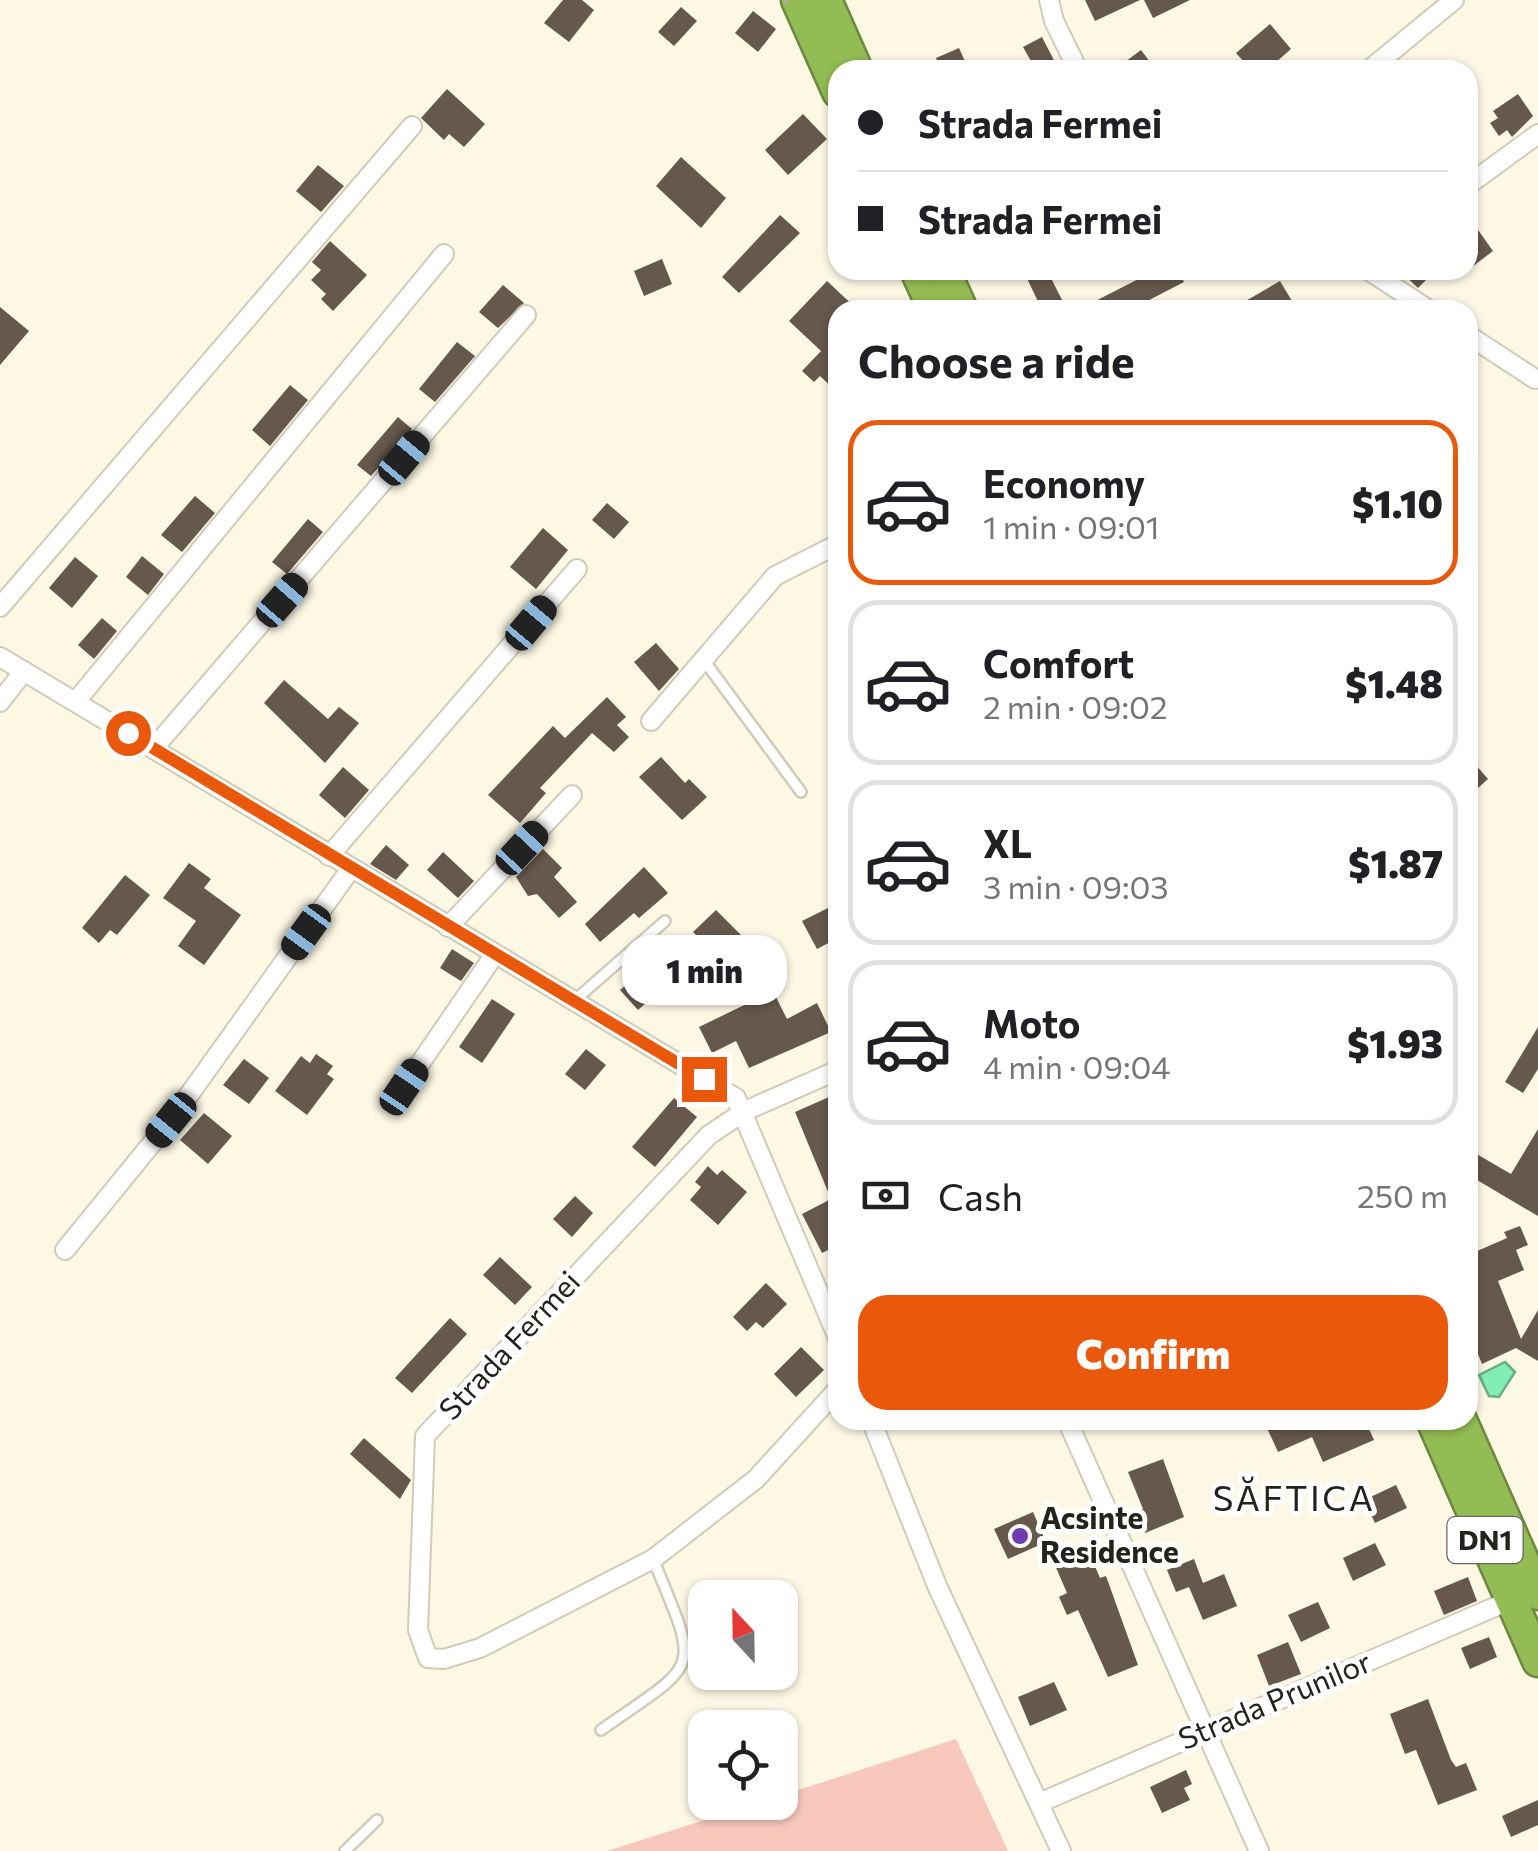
<!DOCTYPE html>
<meta charset="utf-8">
<style>
body{margin:0;font-family:Commissioner,sans-serif;background:#f2f2f2;color:#202124;height:100vh;display:flex;flex-direction:column;font-size:38px;white-space:nowrap}
*{box-sizing:border-box;margin:0}
p{font-size:32px;color:#757577}
.icon{flex:none;width:55px;height:55px;fill:none;stroke:currentColor;stroke-width:2;stroke-linecap:round;stroke-linejoin:round}
.map{position:relative;flex:1;overflow:hidden}
.panel{position:absolute;left:828px;top:300px;width:650px;height:1130px;display:flex;flex-direction:column;background:#fff;border-radius:30px;box-shadow:0 2px 8px #0004}
.panel>*{flex:none}
.guide{position:absolute;left:828px;top:60px;width:650px;height:220px;border-radius:30px;box-shadow:0 2px 8px #0004;display:grid;align-content:center;height:220px;padding:0 30px;background:#fff}
.needle{width:65px;rotate:338deg}
.fabs{position:absolute;left:688px;top:1580px;display:grid;gap:20px}
.fabs a{display:grid;place-items:center;width:110px;height:110px;border-radius:20px;background:#fff;box-shadow:0 2px 8px #0004;font-size:50px}
.end{position:absolute;width:45px;height:45px;margin:-22px;border:12px solid #ea580c;background:#fff;box-shadow:0 0 0 5px #fff}
.from{border-radius:50%}
.bubble{position:absolute;height:70px;border-radius:30px;background:#fff;box-shadow:0 2px 8px #0004;font-size:32px;font-weight:800;line-height:70px;text-align:center}
.car{position:absolute;width:30px;height:60px;margin:-30px -15px;border-radius:12px;box-shadow:0 0 8px 2px #0007;background:linear-gradient(#222 24%,#8ab4d8 0 40%,#222 0 76%,#8ab4d8 0 86%,#222 0)}
.guide b{display:flex;align-items:center;gap:35px;height:95px;font-size:38px}
.guide b+b{border-top:2px solid #e0e0e0}
.guide i{width:25px;height:25px;background:#202124}
ul{padding:0;list-style:none}
li{display:flex;align-items:center;gap:30px;height:165px;margin:0 20px 15px;padding:0 10px;border:5px solid #e0e0e0;border-radius:30px}
li div{flex:1}
li b{display:block;font-size:38px}
li em{font-style:normal;font-weight:800}
li.active{border-color:#ea580c}
li>.icon{width:90px;height:90px;stroke-width:1.5}
h2{padding:0 30px;font-size:45px;line-height:120px}
.pay{display:flex;align-items:center;gap:25px;height:110px;padding:0 30px;font-size:38px}
.pay p{margin-inline-start:auto}
.cta{display:flex;gap:20px;margin-top:auto;padding:20px 30px}
.cta a{flex:1;height:115px;border-radius:30px;background:#ea580c;color:#fff;font-size:40px;font-weight:800;line-height:115px;text-align:center}
.map>svg:first-child{display:block}
</style>
<div class="map">
<svg width="1538" height="1851" viewBox="0 0 1538 1851">
<rect width="100%" height="100%" fill="#fdf8e4"/>
<polygon fill="#f8c8bd" points="956,1739 1008,1851 607,1851 758,1803 780,1802 780,1796"/>
<polygon fill="#82edb4" stroke="#66b086" stroke-width="2.5" points="1505,1362 1515,1372 1499,1397 1489,1396 1479,1375"/>
<g fill="#66584c">
<polygon points="563,0 582,0 594,10 569,42 544,23"/>
<polygon points="1085,0 1140,0 1095,21"/>
<polygon points="1144,0 1190,0 1153,18"/>
<polygon points="681,7 697,21 674,46 658,32"/>
<polygon points="753,11 776,29 758,52 735,33"/>
<polygon points="1270,24 1291,49 1267,70 1251,70 1236,53"/>
<polygon points="1042,37 1059,70 1036,70 1023,47"/>
<polygon points="959,48 969,70 941,70 936,58"/>
<polygon points="1141,50 1156,70 1114,70"/>
<polygon points="447,89 485,124 464,147 449,134 444,140 421,118"/>
<polygon points="1518,94 1533,116 1512,137 1507,130 1499,136 1490,123 1498,118 1493,111"/>
<polygon points="803,114 827,139 788,175 765,150"/>
<polygon points="681,157 726,198 701,228 656,186"/>
<polygon points="318,165 344,186 321,212 296,191"/>
<polygon points="780,215 800,233 739,293 722,277"/>
<polygon points="1468,216 1493,251 1468,270"/>
<polygon points="330,241 367,275 333,311 321,299 326,294 311,280 321,270 312,262"/>
<polygon points="662,259 672,284 644,296 634,271"/>
<polygon points="1023,270 1047,270 1067,310 1042,310"/>
<polygon points="1156,270 1178,270 1184,282 1130,310 1078,310"/>
<polygon points="1399,270 1436,270 1418,288"/>
<polygon points="827,281 858,310 838,310 838,393 820,376 814,382 802,371 821,351 789,321"/>
<polygon points="1280,281 1295,306 1287,310 1230,310"/>
<polygon points="503,285 524,303 498,328 479,312"/>
<polygon points="0,307 29,331 0,365"/>
<polygon points="457,342 475,356 435,402 419,389"/>
<polygon points="290,385 308,400 270,446 252,430"/>
<polygon points="398,417 412,429 371,476 357,465"/>
<polygon points="195,496 215,513 182,552 161,535"/>
<polygon points="607,503 629,522 614,539 592,520"/>
<polygon points="308,519 323,532 287,574 272,562"/>
<polygon points="543,528 568,550 536,589 510,567"/>
<polygon points="142,556 164,574 148,595 126,577"/>
<polygon points="75,557 98,576 72,608 49,588"/>
<polygon points="102,618 117,631 94,659 78,645"/>
<polygon points="656,643 679,669 659,691 634,662"/>
<polygon points="284,680 328,719 339,707 359,723 325,763 264,703"/>
<polygon points="607,697 626,717 617,725 629,737 614,752 592,733 540,788 546,793 520,823 488,795 553,726 565,738"/>
<polygon points="1468,756 1488,779 1468,797"/>
<polygon points="661,757 685,783 689,779 707,797 682,820 639,777"/>
<polygon points="343,767 369,790 345,818 319,795"/>
<polygon points="386,845 409,865 396,880 370,864"/>
<polygon points="543,849 562,868 554,877 577,902 559,918 537,894 528,896 516,877"/>
<polygon points="443,852 474,881 458,898 427,870"/>
<polygon points="189,863 211,879 204,888 241,915 204,965 178,946 196,921 163,898"/>
<polygon points="644,867 668,893 639,918 634,913 600,942 585,924"/>
<polygon points="125,875 150,895 117,935 110,930 99,943 82,928"/>
<polygon points="838,903 838,938 817,949 802,921"/>
<polygon points="716,910 744,938 721,960 693,932"/>
<polygon points="452,949 474,963 461,981 440,968"/>
<polygon points="643,970 661,990 638,1010 620,990"/>
<polygon points="773,991 787,1019 817,1003 831,1032 749,1068 736,1041 712,1053 699,1027"/>
<polygon points="492,999 515,1014 482,1063 459,1047"/>
<polygon points="1538,1027 1538,1069 1523,1093 1505,1082"/>
<polygon points="586,1049 606,1065 585,1090 565,1074"/>
<polygon points="316,1054 333,1066 327,1074 334,1079 307,1115 275,1091 301,1056 310,1063"/>
<polygon points="244,1059 269,1078 249,1104 223,1085"/>
<polygon points="838,1093 838,1245 822,1253 802,1214 831,1199 795,1112"/>
<polygon points="674,1098 697,1117 655,1167 632,1147"/>
<polygon points="204,1113 232,1136 208,1164 180,1140"/>
<polygon points="1538,1129 1538,1216 1477,1180 1468,1197 1468,1149 1511,1174"/>
<polygon points="708,1166 717,1175 722,1170 747,1192 718,1225 690,1200 701,1187 695,1182"/>
<polygon points="575,1196 593,1213 572,1237 553,1219"/>
<polygon points="1520,1226 1528,1245 1516,1250 1524,1270 1498,1281 1521,1339 1538,1310 1538,1361 1516,1348 1482,1364 1468,1329 1468,1255 1507,1238 1504,1232"/>
<polygon points="500,1257 532,1287 515,1305 483,1275"/>
<polygon points="766,1283 787,1304 763,1328 756,1322 747,1331 733,1317"/>
<polygon points="450,1318 467,1334 412,1393 395,1378"/>
<polygon points="801,1347 824,1370 796,1397 774,1374"/>
<polygon points="1284,1420 1365,1420 1374,1440 1323,1462 1312,1437 1278,1452 1267,1428"/>
<polygon points="364,1438 411,1480 400,1499 350,1454"/>
<polygon points="1163,1459 1184,1517 1145,1533 1135,1512 1143,1509 1128,1472"/>
<polygon points="1396,1485 1407,1508 1375,1523 1364,1500"/>
<polygon points="1033,1512 1046,1542 1008,1559 994,1529"/>
<polygon points="1375,1543 1386,1565 1353,1581 1343,1558"/>
<polygon points="1087,1548 1100,1578 1106,1576 1138,1665 1108,1677 1078,1610 1067,1615 1059,1597 1067,1593 1054,1563"/>
<polygon points="1194,1559 1203,1583 1224,1574 1237,1606 1203,1620 1189,1587 1176,1592 1167,1570"/>
<polygon points="1468,1577 1477,1601 1444,1615 1434,1591"/>
<polygon points="1318,1602 1330,1628 1301,1642 1288,1615"/>
<polygon points="1489,1637 1497,1657 1470,1669 1461,1648"/>
<polygon points="1288,1642 1301,1674 1269,1686 1257,1655"/>
<polygon points="1054,1682 1067,1710 1030,1726 1018,1697"/>
<polygon points="1428,1699 1451,1760 1456,1767 1466,1763 1477,1790 1438,1805 1416,1750 1405,1754 1390,1714"/>
<polygon points="1186,1770 1192,1784 1184,1788 1190,1800 1162,1813 1150,1787"/>
<polygon points="1538,1800 1538,1825 1511,1837 1502,1816"/>
</g>
<g fill="none" stroke-linecap="round" stroke-linejoin="round">
<g stroke="#d0ccb8" stroke-width="14">
<g id="lane">
<polyline points="703,659 801,792"/>
<polyline points="574,1001 665,921"/>
<path d="M601 1730C701 1660 701 1675 653 1559"/>
<polyline points="345,1851 377,1820"/>
</g>
</g>
<g stroke="#d0ccb8" stroke-width="22">
<g id="street">
<polyline points="1049,0 1054,21 1078,70"/>
<polyline points="1369,70 1454,0"/>
<polyline points="1468,185 1538,134"/>
<polyline points="1368,270 1429,310"/>
<polyline points="1468,335 1535,379"/>
<polyline points="0,607 412,126"/>
<polyline points="0,657 736,1098 838,1338"/>
<polyline points="77,700 444,254"/>
<polyline points="0,702 24,671"/>
<polyline points="651,721 775,576 838,544"/>
<polyline points="153,749 526,315"/>
<polyline points="329,856 577,569"/>
<polyline points="448,927 572,795"/>
<polyline points="838,1070 745,1111 709,1135 425,1436 418,1630 428,1658 444,1659 480,1648 653,1559 756,1479 838,1389"/>
<polyline points="404,1087 495,954"/>
<polyline points="65,1250 171,1120 350,870"/>
<polyline points="871,1420 938,1588 1061,1851"/>
<polyline points="1067,1420 1259,1851"/>
<polyline points="1039,1803 1511,1600"/>
</g>
</g>
<g stroke="#6c8740" stroke-width="35">
<g id="highway">
<polyline points="797,0 838,92"/>
<polyline points="826,0 857,70"/>
<polyline points="916,270 934,310"/>
<polyline points="944,270 962,310"/>
<polyline points="1432,1420 1538,1661"/>
<polyline points="1461,1420 1538,1594"/>
</g>
</g>
<use href="#lane" stroke="#fff" stroke-width="9"/>
<use href="#street" stroke="#fff" stroke-width="18"/>
<use href="#highway" stroke="#93bd54" stroke-width="30"/>
<polyline stroke="#b3b0a0" stroke-width="4" stroke-dasharray="5 8" stroke-linecap="butt" points="784,2 788,0"/>
</g>
<g fill="none" stroke-linecap="round" stroke-linejoin="round">
<polyline stroke="#ea580c" stroke-width="12" points="128,733 704,1079"/>
</g>
<circle fill="#6f3cb3" stroke="#fff" stroke-width="4" cx="1020" cy="1536" r="10"/>
<g text-anchor="middle" stroke-width="10" stroke-linejoin="round" paint-order="stroke">
<rect fill="#fff" stroke="#66655f" stroke-width="2.5" x="1447.5" y="1517" width="75" height="46" rx="8"/>
<g font-size="28" font-weight="bold" fill="#24231b">
<text x="1485" y="1550">DN1</text>
</g>
<g font-size="30" fill="#24231b" stroke="#fff">
<text transform="translate(510 1346) rotate(-47)" y="10">Strada Fermei</text>
<text transform="translate(1275 1701) rotate(-23)" y="10">Strada Prunilor</text>
</g>
<g font-size="30" font-weight="bold" fill="#24231b" stroke="#fff" text-anchor="start">
<text x="1040" y="1529">Acsinte<tspan x="1040" dy="34">Residence</tspan></text>
</g>
<g font-size="35" letter-spacing="2.5" fill="#24231b" stroke="#fff">
<text x="1294" y="1511">SĂFTICA</text>
</g>
</g>
</svg>
<div class="fabs">
<a><svg class="needle" viewBox="-14 -14 28 28"><path d="M0-13l5 13h-10z" fill="#e53935"/><path d="M0 13l5-13h-10z" fill="#757577"/></svg></a>
<a><svg class="icon" aria-label="locate" viewBox="0 0 24 24"><circle cx="12" cy="12" r="6"/><path d="M12 2v4M12 18v4M2 12h4M18 12h4"/></svg></a>
</div>
<i class="end from" style="left:128px;top:733px"></i>
<i class="end" style="left:704px;top:1079px"></i>
<div class="bubble" style="left:622px;top:935px;width:165px">1 min</div>
<i class="car" style="left:404px;top:458px;rotate:40deg"></i>
<i class="car" style="left:282px;top:600px;rotate:41deg"></i>
<i class="car" style="left:531px;top:623px;rotate:40deg"></i>
<i class="car" style="left:522px;top:848px;rotate:43deg"></i>
<i class="car" style="left:306px;top:932px;rotate:216deg"></i>
<i class="car" style="left:404px;top:1087px;rotate:34deg"></i>
<i class="car" style="left:171px;top:1120px;rotate:219deg"></i>
<div class="guide">
<b><i class="from"></i>Strada Fermei</b>
<b><i></i>Strada Fermei</b>
</div>
<section class="panel">
<h2>Choose a ride</h2>
<ul>
<li class="active"><svg class="icon" aria-label="car" viewBox="0 0 24 24"><path d="M5 17H2v-5l4-1 3-4h7l3 4 3 1v5h-3M9 17h6M6 11h13"/><circle cx="7" cy="17" r="2"/><circle cx="17" cy="17" r="2"/></svg><div><b>Economy</b><p>1 min · 09:01</p></div><em>$1.10</em></li>
<li><svg class="icon" aria-label="car" viewBox="0 0 24 24"><path d="M5 17H2v-5l4-1 3-4h7l3 4 3 1v5h-3M9 17h6M6 11h13"/><circle cx="7" cy="17" r="2"/><circle cx="17" cy="17" r="2"/></svg><div><b>Comfort</b><p>2 min · 09:02</p></div><em>$1.48</em></li>
<li><svg class="icon" aria-label="car" viewBox="0 0 24 24"><path d="M5 17H2v-5l4-1 3-4h7l3 4 3 1v5h-3M9 17h6M6 11h13"/><circle cx="7" cy="17" r="2"/><circle cx="17" cy="17" r="2"/></svg><div><b>XL</b><p>3 min · 09:03</p></div><em>$1.87</em></li>
<li><svg class="icon" aria-label="car" viewBox="0 0 24 24"><path d="M5 17H2v-5l4-1 3-4h7l3 4 3 1v5h-3M9 17h6M6 11h13"/><circle cx="7" cy="17" r="2"/><circle cx="17" cy="17" r="2"/></svg><div><b>Moto</b><p>4 min · 09:04</p></div><em>$1.93</em></li>
</ul>
<div class="pay"><svg class="icon" aria-label="cash" viewBox="0 0 24 24"><path d="M3 7h18v10H3z"/><circle cx="12" cy="12" r="2"/></svg>Cash<p>250 m</p></div>
<div class="cta"><a>Confirm</a></div>
</section>
</div>
